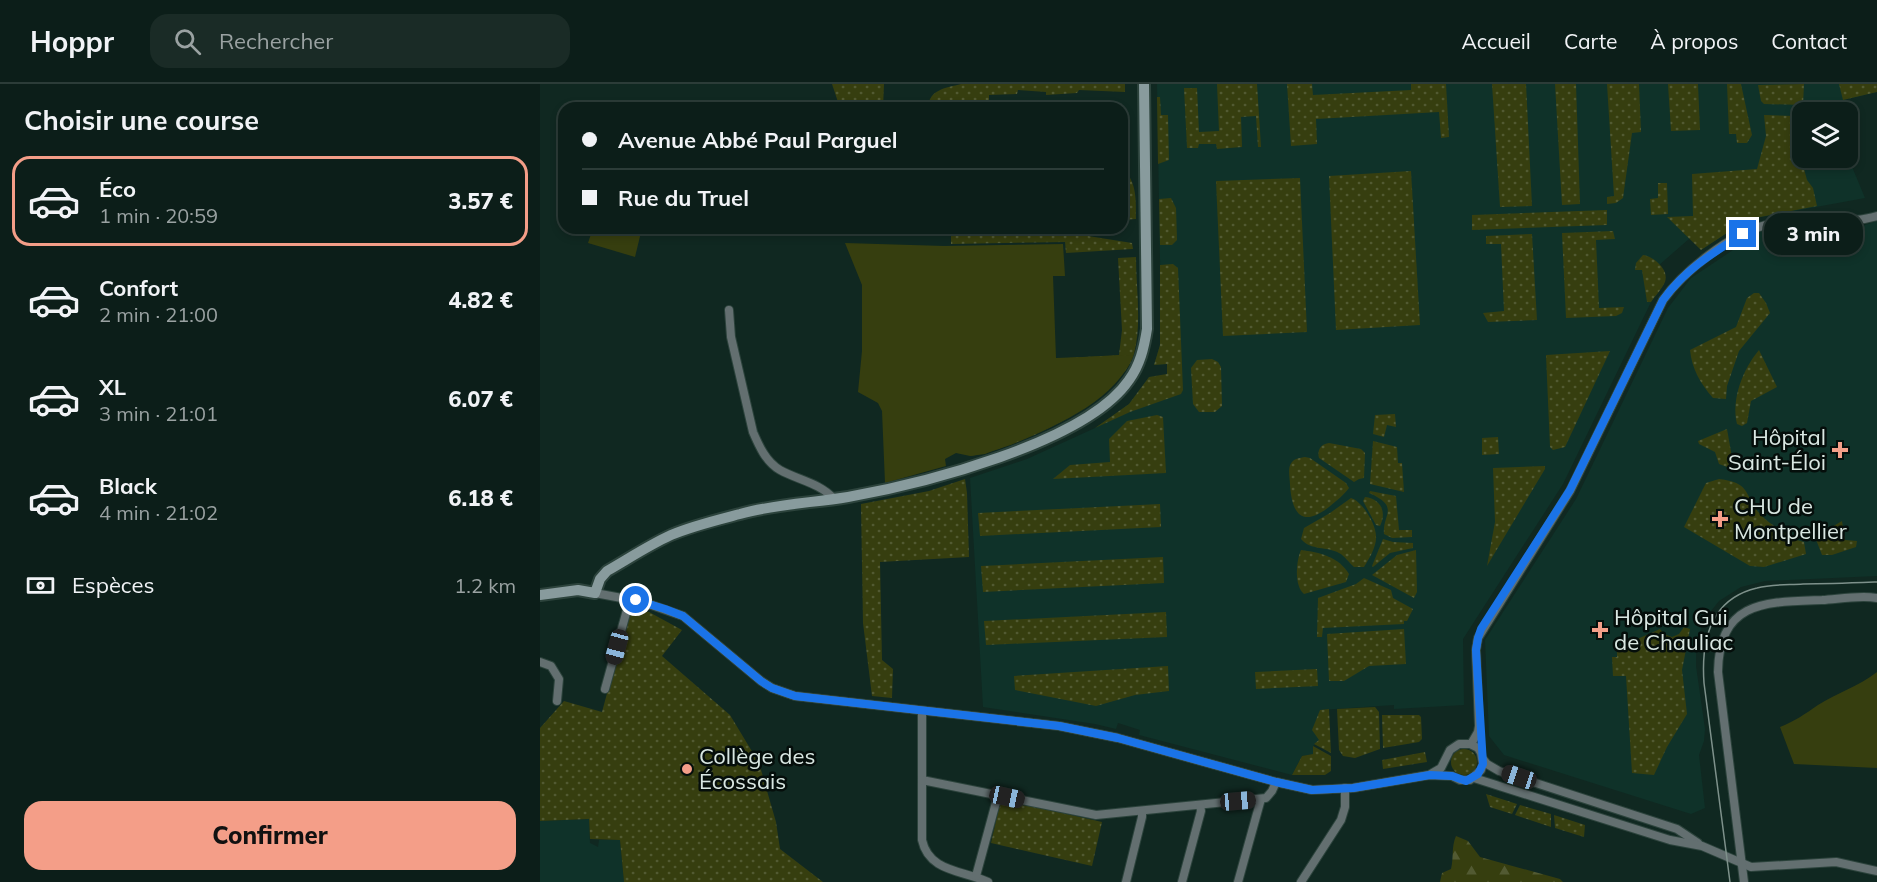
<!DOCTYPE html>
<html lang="fr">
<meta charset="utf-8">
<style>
body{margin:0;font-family:Mulish,sans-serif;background:#1a2b26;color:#f1f3f6;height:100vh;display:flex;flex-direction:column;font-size:22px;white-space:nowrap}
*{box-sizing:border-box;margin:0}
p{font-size:20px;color:#9aa2a2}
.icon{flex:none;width:33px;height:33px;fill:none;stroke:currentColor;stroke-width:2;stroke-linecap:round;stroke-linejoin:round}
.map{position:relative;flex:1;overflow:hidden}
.details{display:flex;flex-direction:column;background:#0c1e19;width:540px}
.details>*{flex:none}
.banner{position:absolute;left:18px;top:18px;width:570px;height:132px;border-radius:18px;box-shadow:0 3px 9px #0003,0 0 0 2px #2c3c38;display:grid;align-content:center;height:132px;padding:0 24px;background:#0c1e19}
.controls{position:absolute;left:1252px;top:18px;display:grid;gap:12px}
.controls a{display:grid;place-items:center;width:66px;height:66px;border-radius:12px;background:#0c1e19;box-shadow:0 3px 9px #0003,0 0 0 2px #2c3c38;font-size:30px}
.end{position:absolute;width:27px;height:27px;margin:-14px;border:8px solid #1a73e8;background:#fff;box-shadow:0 0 0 3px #fff}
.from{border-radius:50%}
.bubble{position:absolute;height:42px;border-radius:18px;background:#0c1e19;box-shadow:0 3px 9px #0003,0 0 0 2px #2c3c38;font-size:20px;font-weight:800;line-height:42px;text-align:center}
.car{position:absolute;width:18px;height:36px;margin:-18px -9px;border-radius:8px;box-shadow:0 0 4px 2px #0007;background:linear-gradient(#222 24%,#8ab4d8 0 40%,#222 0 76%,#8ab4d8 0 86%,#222 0)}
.banner b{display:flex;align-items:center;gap:21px;height:57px;font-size:22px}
.banner b+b{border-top:2px solid #2c3c38}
.banner i{width:15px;height:15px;background:#f1f3f6}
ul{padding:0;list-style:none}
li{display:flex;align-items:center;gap:18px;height:90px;margin:0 12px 9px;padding:0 12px;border:3px solid transparent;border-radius:18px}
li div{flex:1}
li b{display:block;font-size:22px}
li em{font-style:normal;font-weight:800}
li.current{border-color:#f49e88}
li>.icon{width:54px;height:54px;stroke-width:1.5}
h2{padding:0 24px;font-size:27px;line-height:72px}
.pay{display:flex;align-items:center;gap:15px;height:66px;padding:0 24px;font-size:22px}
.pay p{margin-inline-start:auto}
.primary-button{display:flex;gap:12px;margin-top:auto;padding:12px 24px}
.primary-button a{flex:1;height:69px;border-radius:18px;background:#f49e88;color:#111;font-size:24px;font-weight:800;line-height:69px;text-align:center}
header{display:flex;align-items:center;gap:36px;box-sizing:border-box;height:84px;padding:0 30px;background:#0c1e19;border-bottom:2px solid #2c3c38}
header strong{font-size:28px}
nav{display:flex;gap:33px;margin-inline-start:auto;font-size:21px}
.search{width:420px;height:54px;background:#1a2b26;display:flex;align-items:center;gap:15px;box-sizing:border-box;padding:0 21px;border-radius:18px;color:#9aa2a2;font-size:22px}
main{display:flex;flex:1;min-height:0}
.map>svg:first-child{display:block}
</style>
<header>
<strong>Hoppr</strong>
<div class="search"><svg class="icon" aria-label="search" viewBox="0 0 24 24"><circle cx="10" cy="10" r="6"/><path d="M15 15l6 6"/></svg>Rechercher</div>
<nav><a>Accueil</a><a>Carte</a><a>À propos</a><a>Contact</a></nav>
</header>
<main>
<section class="details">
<h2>Choisir une course</h2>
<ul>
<li class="current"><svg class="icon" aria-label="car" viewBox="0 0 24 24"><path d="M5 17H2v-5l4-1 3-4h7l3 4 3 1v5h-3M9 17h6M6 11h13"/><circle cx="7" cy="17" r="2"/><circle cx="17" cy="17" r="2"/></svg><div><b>Éco</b><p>1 min · 20:59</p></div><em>3.57 €</em></li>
<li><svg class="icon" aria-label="car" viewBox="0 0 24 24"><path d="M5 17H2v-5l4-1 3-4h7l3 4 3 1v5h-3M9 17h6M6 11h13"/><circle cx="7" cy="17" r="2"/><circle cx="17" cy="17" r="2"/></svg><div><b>Confort</b><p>2 min · 21:00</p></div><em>4.82 €</em></li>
<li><svg class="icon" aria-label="car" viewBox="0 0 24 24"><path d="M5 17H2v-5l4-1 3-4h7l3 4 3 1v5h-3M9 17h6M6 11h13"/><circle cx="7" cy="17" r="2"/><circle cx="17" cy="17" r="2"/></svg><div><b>XL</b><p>3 min · 21:01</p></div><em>6.07 €</em></li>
<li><svg class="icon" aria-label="car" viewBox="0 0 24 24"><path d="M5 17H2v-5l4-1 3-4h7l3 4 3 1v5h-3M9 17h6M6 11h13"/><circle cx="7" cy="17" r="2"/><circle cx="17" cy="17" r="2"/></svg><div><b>Black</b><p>4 min · 21:02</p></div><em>6.18 €</em></li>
</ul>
<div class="pay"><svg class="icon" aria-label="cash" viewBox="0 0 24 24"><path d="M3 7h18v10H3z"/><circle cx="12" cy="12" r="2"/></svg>Espèces<p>1.2 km</p></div>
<div class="primary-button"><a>Confirmer</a></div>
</section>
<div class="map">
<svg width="1337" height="798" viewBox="0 0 1337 798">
<defs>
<pattern id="green-dots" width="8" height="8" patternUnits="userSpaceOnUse" patternTransform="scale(1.5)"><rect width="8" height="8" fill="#363e0f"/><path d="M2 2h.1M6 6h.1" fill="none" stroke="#525a32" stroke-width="1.8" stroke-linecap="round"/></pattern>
<pattern id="forest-firs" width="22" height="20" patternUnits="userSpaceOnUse" patternTransform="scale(1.5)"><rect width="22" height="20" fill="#363e0f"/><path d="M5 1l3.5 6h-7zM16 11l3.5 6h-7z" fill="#525a32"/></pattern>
</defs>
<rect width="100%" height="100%" fill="#102821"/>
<g fill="#0f3229">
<polygon points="617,0 1337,0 1337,8 1286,20 1289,28 1263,28 1263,74 1308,73 1325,114 1216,134 1190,147 1161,166 1150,154 1118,182 1125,197 1111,218 1023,400 923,555 924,621 854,625 854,621 780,626 779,656 773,662 774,670 762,672 752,691 599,651 600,646 578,639 576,645 555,640 443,623 430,394 487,375 555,344 589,320 609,293 628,291 627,280 614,281 620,261 621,233"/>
<polygon points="1337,137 1337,492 1225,497 1201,503 1179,517 1167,532 1161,544 1156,565 1156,582 1165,645 1164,657 1159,671 1165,724 1151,730 964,671 949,652 945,556 1036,415 1128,224 1151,194 1220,148 1233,145 1267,152 1292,152"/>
<polygon points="49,735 50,759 58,763 59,756 80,756 84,798 0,798 0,737"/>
</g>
<g fill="url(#green-dots)">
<polygon points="292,0 344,0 343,24 300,24"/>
<path d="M421 0H585V8L539 6 537 9 506 11V8L478 6 477 10 449 11V24H388C389 5 406 4 421 0Z"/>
<polygon points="677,0 717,0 721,63 718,63 716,32 701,33 702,63 677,65 676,60 659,60 658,64 647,64 644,4 657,4 659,48 679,47"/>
<polygon points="747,0 772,0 773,11 871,6 871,0 906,0 909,53 901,54 899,28 776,35 777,60 751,62"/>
<polygon points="952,0 986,0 992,122 960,123"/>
<polygon points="1015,0 1036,0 1040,120 1022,121"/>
<polygon points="1067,0 1099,0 1101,48 1092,49 1083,114 1076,119 1067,120 1067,113 1074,112"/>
<polygon points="1128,0 1158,0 1160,46 1131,47"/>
<polygon points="1187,0 1201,0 1212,51 1207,59 1197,59 1196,50 1189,50"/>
<polygon points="1264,0 1263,21 1224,20 1221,17 1218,1"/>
<polygon points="1299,0 1337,0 1337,8 1303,16"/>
<polygon points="617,13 620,13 621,31 628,31 629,76 618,80"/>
<polygon points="1224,31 1254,32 1259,49 1253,52 1263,81 1267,96 1273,104 1277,122 1215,134 1190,147 1161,166 1127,133 1153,132 1152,90 1217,85 1226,52"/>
<path d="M582 83C597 98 596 115 596 135L582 136Z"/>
<polygon points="871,87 880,241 796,246 789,92"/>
<polygon points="760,94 767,248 683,252 676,97"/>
<polygon points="1118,99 1127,99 1128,130 1111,131 1110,115 1118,114"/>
<polygon points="631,114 636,124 637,156 632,161 620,161 619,115"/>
<polygon points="1067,126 1067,141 932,146 932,131"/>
<polygon points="1073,147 1075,155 1056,156 1059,224 1084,223 1082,229 1076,232 1026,234 1022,149"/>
<polygon points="992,150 997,236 948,238 943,229 964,227 961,160 946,160 946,152"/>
<polygon points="411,151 542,151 592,159 593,165 526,169 525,158 411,160"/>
<path d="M1103 171C1113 172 1130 186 1125 198 1122 205 1115 212 1111 218H1107L1102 186H1095L1096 179Z"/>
<path d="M596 173C596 204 602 240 594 270 580 317 475 366 430 372L460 278 579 271 582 246 578 174Z"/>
<polygon points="633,180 638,184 643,306 641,310 590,328 555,344 589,320 609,293 627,290 627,280 614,281 620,261 620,181"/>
<path d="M1214 209H1219L1226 219 1230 229 1199 267 1187 302 1186 315 1173 314C1160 299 1152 285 1150 266L1196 243 1207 214Z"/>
<path d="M1219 266 1237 303 1211 317 1207 339 1202 342 1197 340C1191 315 1203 285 1219 266Z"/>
<polygon points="1070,267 1025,363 1013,366 1010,363 1006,271"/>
<polygon points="672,275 678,278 681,283 682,322 675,328 659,328 653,320 651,284 657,276"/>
<polygon points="855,330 856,343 847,341 844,353 833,350 835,331"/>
<polygon points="617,331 623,333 626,389 513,395 530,381 570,378 569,355 587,337"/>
<polygon points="1187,345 1193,379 1192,382 1187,383 1179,380 1175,368 1159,360 1158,357"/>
<polygon points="958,353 959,370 942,371 942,354"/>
<polygon points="833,357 857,363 858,379 862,379 864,408 830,400"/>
<path d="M789 359 821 365 825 369 824 394 819 395 814 398 779 374C777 367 780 360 789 359Z"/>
<path d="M765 373 770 374 806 399 809 404C804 411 796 417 789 423 762 444 752 430 750 401 750 394 747 383 752 378 755 374 760 374 765 373Z"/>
<polygon points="1005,382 1005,385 947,482 955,438 953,384"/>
<polygon points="425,395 427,409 429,473 340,478 342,576 353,585 352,614 332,612 323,539 321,420 389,407"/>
<path d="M1179 395C1213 399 1203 412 1221 431 1230 441 1246 449 1257 456L1264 458 1266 470 1224 483 1210 482 1144 443 1166 399Z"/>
<path d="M830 407 856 412 859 446H872V453L852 454 844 450C842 430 861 423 829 409Z"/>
<path d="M825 413C841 415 847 428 840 442L836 441 823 417Z"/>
<path d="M811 414C822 417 836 440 836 452 837 462 829 475 824 483H814C809 479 805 472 799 469 787 462 771 467 761 455L764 444 790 429Z"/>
<polygon points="620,420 621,443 440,452 438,429"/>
<polygon points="1302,437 1305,456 1317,457 1316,463 1292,471 1282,471 1275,453"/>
<polygon points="843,455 853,458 873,459 873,464 850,469 833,483 832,482"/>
<path d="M761 466C779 468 799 473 809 490L806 498 764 510C754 502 756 477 761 466Z"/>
<polygon points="876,466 877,508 874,514 832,491 857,471"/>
<polygon points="623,473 624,499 443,508 441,482"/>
<polygon points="824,494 851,506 853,514 873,525 867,537 864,537 864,540 783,544 782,553 777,553 778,514 816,500"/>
<polygon points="94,526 109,528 142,546 122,572 190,631 219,679 236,738 240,765 283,798 84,798 80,756 50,755 49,735 0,737 0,644 24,617 62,628 88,531 93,531"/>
<polygon points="626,528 627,553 446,561 444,537"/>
<polygon points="1144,543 1150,545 1142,586 1147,630 1127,663 1114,691 1092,689 1086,592 1073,592 1072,573 1077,573 1077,564 1120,545 1124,550 1132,553 1139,550"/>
<polygon points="864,545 866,580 829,582 804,597 789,597 787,550"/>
<polygon points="628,582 629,607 595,611 556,622 475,606 474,592"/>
<polygon points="777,585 778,602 716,605 715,588"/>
<polygon points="835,623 839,628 840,665 815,674 803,672 799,666 797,625"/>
<polygon points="789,625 791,669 774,660 779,656 772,646 780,626"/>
<polygon points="842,631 879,631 881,633 882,655 879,658 843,664"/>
<polygon points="773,662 791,672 791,687 785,691 752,691 762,672 773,670"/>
<circle cx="924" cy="678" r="13"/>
<polygon points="885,668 887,678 843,685 842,676"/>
<polygon points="946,710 977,720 972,730 950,723"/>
<polygon points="461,715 562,738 552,782 451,759"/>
<polygon points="980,721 1011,730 1011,743 975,731"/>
<polygon points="1014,731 1045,741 1044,753 1015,744"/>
</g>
<path fill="url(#forest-firs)" d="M916 752 928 757 940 773 1020 795 1023 798H900L902 789 911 785C914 773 911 764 916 752Z"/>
<g fill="#363e0f">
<polygon points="53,144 102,144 95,173 48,159"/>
<path d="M305 159 404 162 523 160 525 192H513L516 274 593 271C574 324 494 351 445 370L430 372 416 369 405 375 406 382 345 399 342 327 338 319 318 308 322 267V201Z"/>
<path d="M1337 588V684L1254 680 1240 643C1255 637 1265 630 1278 621 1297 609 1319 602 1337 588Z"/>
</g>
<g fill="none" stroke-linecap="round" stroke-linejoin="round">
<g stroke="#2c433c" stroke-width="10">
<g id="street">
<path d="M189 226 191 253 213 348C219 362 226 378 240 386 258 396 280 399 294 415"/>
<polyline points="55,509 103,518 143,532 221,597 232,604 255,612 519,642 578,654 736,698 772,706 813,704 889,691 912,692 920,696 930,696 941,686 943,680 941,669 938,664 930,660 919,660 910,666 901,684 889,691"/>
<polyline points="0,578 11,582 19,595 17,617"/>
<polyline points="65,605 90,515"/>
<path d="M382 627V756C389 788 422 786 448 798"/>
<path d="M931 660 938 648 939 642 936 566 938 554 1030 407 1123 216C1144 187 1190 150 1226 141 1239 137 1254 137 1268 137 1291 135 1315 139 1337 132"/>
<polyline points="943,675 947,680 959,687 1137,745 1158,759"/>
<polyline points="934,694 1130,756 1162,762 1211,783 1296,778 1337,787"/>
<polyline points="382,696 556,731 726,714 732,707 736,698"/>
<polyline points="436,792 458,711"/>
<polyline points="586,798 602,733 602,728"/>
<polyline points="642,798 661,727 660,721"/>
<polyline points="698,798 721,715"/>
<polyline points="761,798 801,736 805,723 805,704"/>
<path d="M1204 798 1178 588C1179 516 1226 518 1282 516 1299 515 1320 511 1337 514"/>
</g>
</g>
<g stroke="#2c433c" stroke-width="14">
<path id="secondary" d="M0 511 38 506 55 509 60 495 67 487C88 475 109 461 131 451 152 442 177 436 200 430 235 420 272 419 308 413 381 400 546 359 589 296 600 281 604 264 607 245L604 0"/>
</g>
<use href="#street" stroke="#636f70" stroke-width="8"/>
<use href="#secondary" stroke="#889b9d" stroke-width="10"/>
<path stroke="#7e918b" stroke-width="1.5" d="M1190 798 1164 599C1161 557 1170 515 1217 504 1232 500 1248 501 1263 500 1288 500 1312 499 1337 498"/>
</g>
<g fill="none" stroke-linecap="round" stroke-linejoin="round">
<path stroke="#1a73e8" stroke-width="8" d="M96 516 125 525 143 532 221 597 232 604 255 612 519 642 578 654 736 698 772 706 813 704 890 691 912 692 926 697 938 690 943 680 936 566 938 554 941 545 1030 406 1123 216C1145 186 1171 170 1203 150"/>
</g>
<g fill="#f49e88" stroke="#050e0b" stroke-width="2">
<path d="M1297 357h6v6h6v6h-6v6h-6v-6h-6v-6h6z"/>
<path d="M1177 426h6v6h6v6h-6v6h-6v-6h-6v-6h6z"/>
<path d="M1057 537h6v6h6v6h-6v6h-6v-6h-6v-6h6z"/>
<circle cx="147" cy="685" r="6"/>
</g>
<g text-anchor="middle" stroke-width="5" stroke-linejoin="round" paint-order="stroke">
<g font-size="22" fill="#d9e7e2" stroke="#050e0b" text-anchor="start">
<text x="1286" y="361" text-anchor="end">Hôpital<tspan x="1286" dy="25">Saint-Éloi</tspan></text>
<text x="1194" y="430">CHU de<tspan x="1194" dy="25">Montpellier</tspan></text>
<text x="1074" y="541">Hôpital Gui<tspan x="1074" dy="25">de Chauliac</tspan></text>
<text x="159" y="680">Collège des<tspan x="159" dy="25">Écossais</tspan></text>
</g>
</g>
</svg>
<div class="controls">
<a><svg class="icon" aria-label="layers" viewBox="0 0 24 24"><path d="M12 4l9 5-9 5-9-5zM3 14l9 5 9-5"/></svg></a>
</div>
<i class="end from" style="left:96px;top:516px"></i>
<i class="end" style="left:1203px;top:150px"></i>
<div class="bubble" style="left:1224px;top:129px;width:99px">3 min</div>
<i class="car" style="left:77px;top:563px;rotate:195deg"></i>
<i class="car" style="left:979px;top:693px;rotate:288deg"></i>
<i class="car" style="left:467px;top:713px;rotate:102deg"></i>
<i class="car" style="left:698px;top:717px;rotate:85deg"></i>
<div class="banner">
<b><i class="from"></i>Avenue Abbé Paul Parguel</b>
<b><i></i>Rue du Truel</b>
</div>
</div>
</main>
